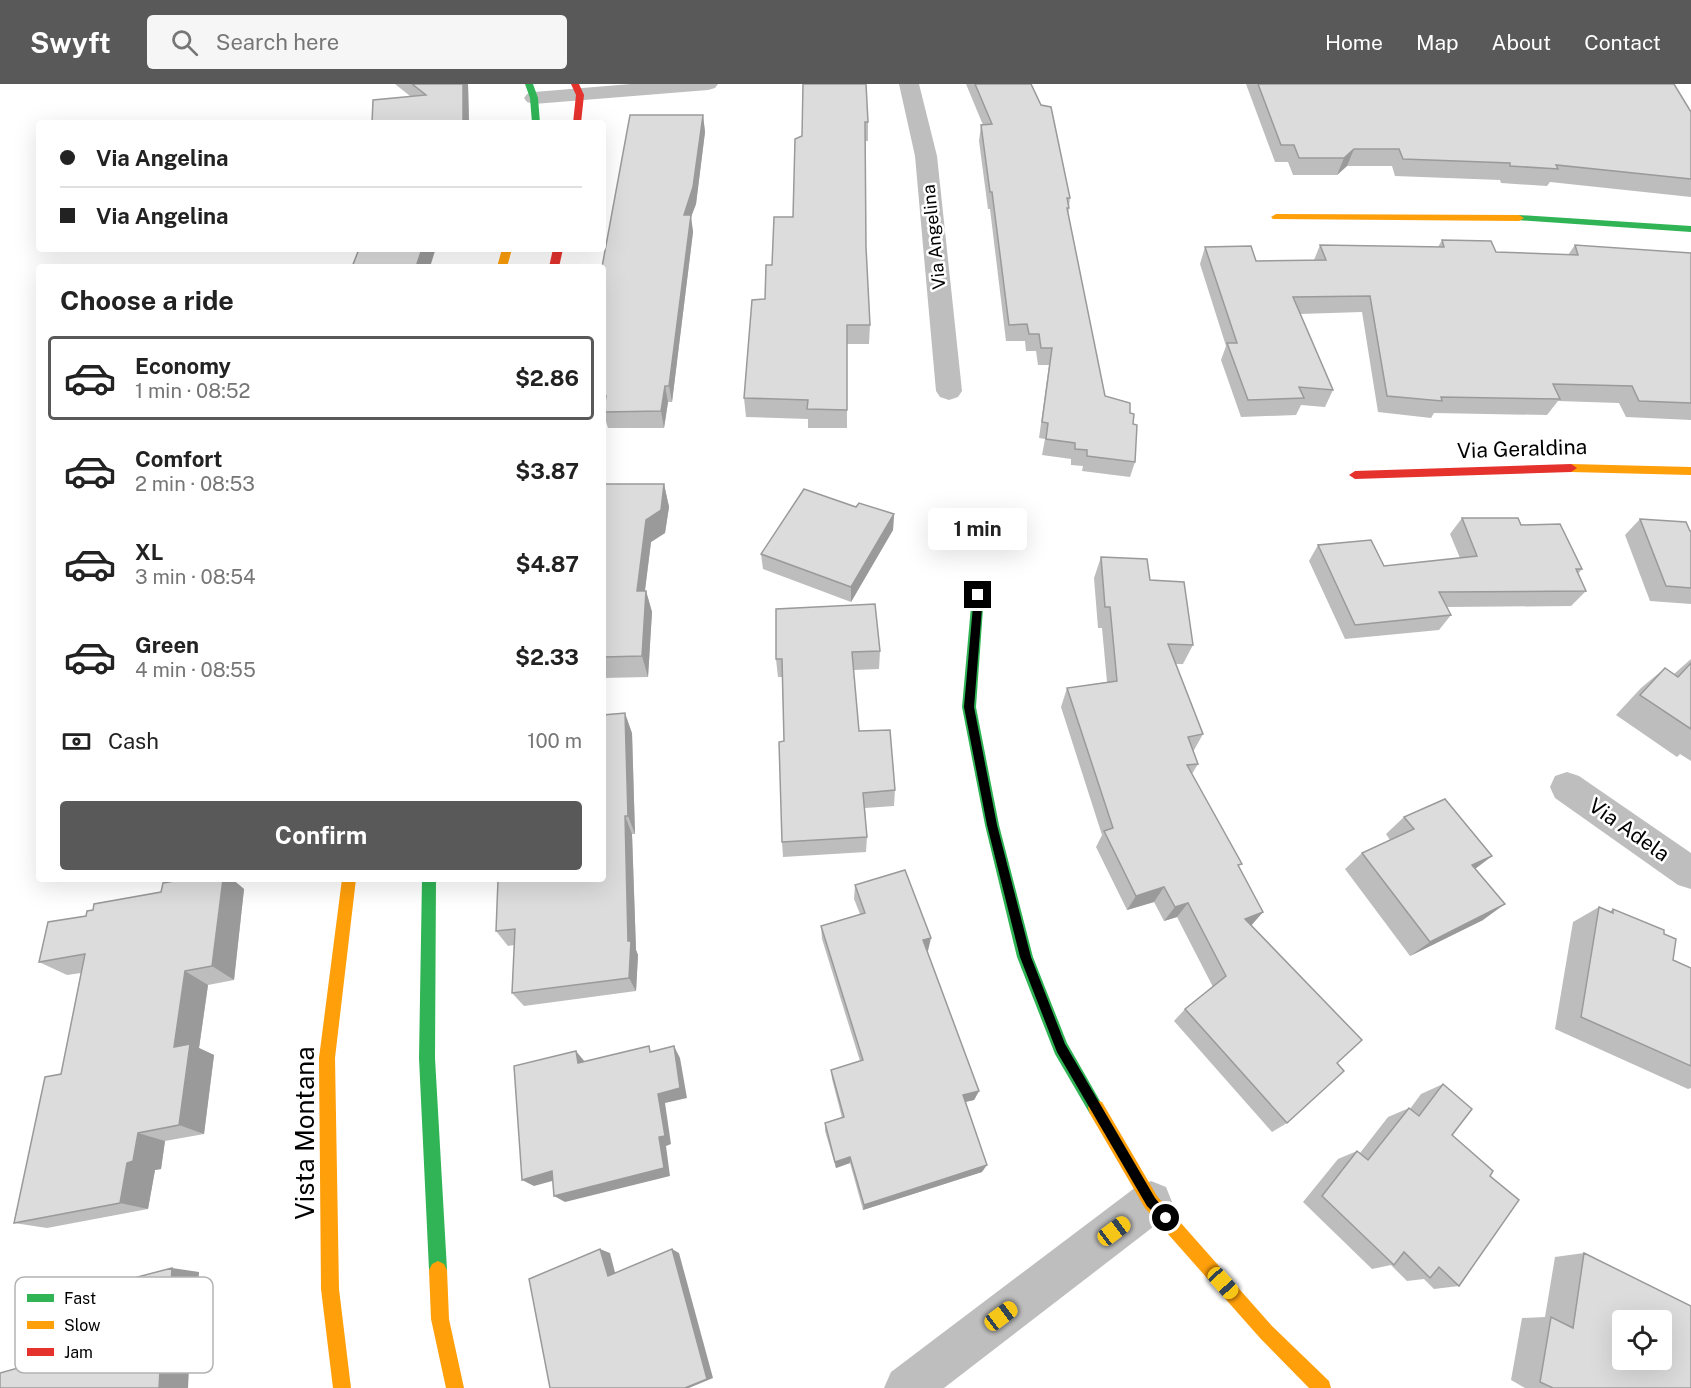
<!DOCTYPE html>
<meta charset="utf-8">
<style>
body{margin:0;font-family:"Public Sans",sans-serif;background:#f6f6f6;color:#222;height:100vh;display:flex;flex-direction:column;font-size:22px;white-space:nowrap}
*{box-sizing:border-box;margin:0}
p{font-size:20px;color:#767676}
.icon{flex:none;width:33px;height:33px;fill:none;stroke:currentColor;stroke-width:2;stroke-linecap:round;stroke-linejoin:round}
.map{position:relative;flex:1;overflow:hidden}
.sheet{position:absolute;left:36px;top:180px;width:570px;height:618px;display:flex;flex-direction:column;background:#fff;border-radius:6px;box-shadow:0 6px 24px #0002}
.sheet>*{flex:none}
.top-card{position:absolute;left:36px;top:36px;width:570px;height:132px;border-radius:6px;box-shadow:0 6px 24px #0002;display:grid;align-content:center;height:132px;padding:0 24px;background:#fff}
.tools{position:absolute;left:1612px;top:1226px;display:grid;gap:12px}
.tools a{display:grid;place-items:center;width:60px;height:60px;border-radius:6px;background:#fff;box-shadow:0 6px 24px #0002;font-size:30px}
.end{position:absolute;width:27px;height:27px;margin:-14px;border:8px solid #000;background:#fff;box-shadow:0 0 0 3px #fff}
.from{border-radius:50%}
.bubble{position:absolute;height:42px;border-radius:6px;background:#fff;box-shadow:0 6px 24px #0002;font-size:20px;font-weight:700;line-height:42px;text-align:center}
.car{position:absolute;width:18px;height:36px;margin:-18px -9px;border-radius:8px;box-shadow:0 0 4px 2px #0007;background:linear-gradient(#f5c518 24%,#345 0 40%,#f5c518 0 76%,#345 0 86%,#f5c518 0)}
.top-card b{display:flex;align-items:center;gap:21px;height:57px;font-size:22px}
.top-card b+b{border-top:2px solid #e0e0e0}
.top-card i{width:15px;height:15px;background:#222}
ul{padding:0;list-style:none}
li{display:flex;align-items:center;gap:18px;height:84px;margin:0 12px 9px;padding:0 12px;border:3px solid transparent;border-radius:6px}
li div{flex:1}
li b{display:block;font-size:22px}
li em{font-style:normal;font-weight:700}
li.selected{border-color:#595959}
li>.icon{width:54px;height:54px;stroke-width:1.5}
h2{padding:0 24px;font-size:27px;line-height:72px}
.pay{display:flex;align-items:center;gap:15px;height:66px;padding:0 24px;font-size:22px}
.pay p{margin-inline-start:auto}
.action{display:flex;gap:12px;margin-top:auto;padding:12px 24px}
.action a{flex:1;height:69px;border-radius:6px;background:#595959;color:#fff;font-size:24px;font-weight:700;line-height:69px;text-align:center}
header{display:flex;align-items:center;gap:36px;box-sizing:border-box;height:84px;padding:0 30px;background:#595959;color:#fff}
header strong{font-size:28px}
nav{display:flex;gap:33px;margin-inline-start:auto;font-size:21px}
.search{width:420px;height:54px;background:#f6f6f6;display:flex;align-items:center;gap:15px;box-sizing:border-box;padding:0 21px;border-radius:6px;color:#767676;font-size:22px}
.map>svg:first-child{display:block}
</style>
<header>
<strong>Swyft</strong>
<div class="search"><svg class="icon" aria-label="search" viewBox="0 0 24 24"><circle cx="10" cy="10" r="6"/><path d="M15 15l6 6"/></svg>Search here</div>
<nav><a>Home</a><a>Map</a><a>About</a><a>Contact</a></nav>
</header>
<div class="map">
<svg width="1691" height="1304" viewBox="0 0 1691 1304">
<rect width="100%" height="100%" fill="#fff"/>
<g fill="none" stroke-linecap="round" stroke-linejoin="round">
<g fill="#bebebe" fill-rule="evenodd">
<polygon points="631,0 718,0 715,4 708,6 534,20 527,18 524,14 527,10 534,8"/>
<polygon points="899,0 919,0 937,72 962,307 958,313 949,316 940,313 936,307 915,72"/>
<polygon points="1567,688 1579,692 1691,769 1691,805 1678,801 1555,714 1550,703 1555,692"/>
<polygon points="1151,1097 1166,1103 1172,1118 1166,1133 944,1304 884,1304 891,1288 1136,1103"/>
</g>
<g fill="#30b455" fill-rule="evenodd">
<polygon points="525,0 533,0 538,14 540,39 532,39 530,14"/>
<polygon points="1519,131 1691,142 1691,148 1516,136 1514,134"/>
<polygon points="978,506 984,511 976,623 999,741 1033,873 1067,959 1104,1024 1102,1030 1096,1032 1090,1030 1055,970 1017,873 985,741 962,623 972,511"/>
<polygon points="422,795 436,795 435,974 447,1186 444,1192 438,1195 432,1192 429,1186 419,974"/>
</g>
<g fill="#ff9f0a" fill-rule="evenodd">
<polygon points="1276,130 1519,131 1524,134 1519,137 1273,135 1271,133"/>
<polygon points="502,165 512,165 507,183 497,183"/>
<polygon points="1571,380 1691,383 1691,391 1571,388 1565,384"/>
<polygon points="342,795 356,795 335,974 339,1205 351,1304 333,1304 321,1205 319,974"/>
<polygon points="1096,1016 1102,1018 1157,1112 1272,1242 1329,1297 1331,1304 1309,1304 1260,1254 1145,1124 1090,1030 1088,1024 1090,1018"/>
<polygon points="438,1177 444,1180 447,1186 449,1235 464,1304 446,1304 431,1235 429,1186 432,1180"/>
</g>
<g fill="#e5322d" fill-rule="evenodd">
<polygon points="571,0 579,0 584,11 581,39 573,39 576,11"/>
<polygon points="553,165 563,165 559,183 549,183"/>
<polygon points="1571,380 1577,384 1571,388 1355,395 1349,391 1355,387"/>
</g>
</g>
<g fill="#bdbdbd">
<polygon points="395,0 468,0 469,39 410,12"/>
<polygon points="803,0 868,38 868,57 866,57 866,163 870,241 869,260 847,260 847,344 808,344 808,335 746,333 744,314 772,181 793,133 802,52"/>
<polygon points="966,0 1031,0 1070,114 1068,131 1105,312 1130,329 1133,340 1135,378 1130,393 1082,387 1083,382 1071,381 1071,375 1042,371 1045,355 1039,354 1049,281 1038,281 1036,267 1026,267 1025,257 1006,257 990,125 988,125 979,57 981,41 983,41"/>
<polygon points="1246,0 1674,0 1691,28 1691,113 1550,98 1547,102 1501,99 1500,96 1395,92 1392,82 1347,82 1337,91 1293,91 1288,78 1275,78"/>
<polygon points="703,31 705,48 696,120 691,133 693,148 672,318 668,318 664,344 608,344 603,328 603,183"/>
<polygon points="1442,156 1496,168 1568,171 1575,161 1691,169 1691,336 1626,333 1619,319 1558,317 1547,331 1434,329 1431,334 1378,328 1362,228 1300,230 1333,306 1325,323 1301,321 1296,331 1241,333 1221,276 1226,262 1200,180 1205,163 1256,177 1314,176 1320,161 1438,163"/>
<polygon points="603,400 664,400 669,423 665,449 651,458 645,507 646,507 652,528 648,593 603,594"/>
<polygon points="856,423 894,430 893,446 851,518 763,485 761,470"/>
<polygon points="1462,434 1521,441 1582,485 1578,490 1586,507 1571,522 1446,523 1451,531 1439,546 1345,555 1309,477 1318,461 1384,482 1460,474 1450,450"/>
<polygon points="1640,435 1691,447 1691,520 1650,517 1625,451"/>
<polygon points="1101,473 1150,496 1193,561 1183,580 1176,580 1203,650 1193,668 1198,680 1192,690 1239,784 1263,828 1251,841 1337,979 1287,1039 1272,1048 1174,937 1185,925 1213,903 1177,833 1164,837 1154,818 1127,826 1096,763 1102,751 1061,623 1067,604 1107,598 1102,544 1098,544 1094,494"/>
<polygon points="776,525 880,567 879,585 853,586 859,647 895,706 894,722 865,724 867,753 866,768 783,773 782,758 784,657 782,593 778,593 776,575"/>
<polygon points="1691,575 1691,677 1680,670 1677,673 1616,631 1641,604 1665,584 1674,590"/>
<polygon points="632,649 635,750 632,750 636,866 638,871 636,907 524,922 512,909 514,861 508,862 496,847 603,795"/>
<polygon points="1404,733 1492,772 1475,785 1483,836 1410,872 1345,785 1362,769 1390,756 1386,750"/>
<polygon points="186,795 232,795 244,805 234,896 208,901 199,964 214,971 204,1050 165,1057 161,1085 155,1086 148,1125 47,1144 14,1139 61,990 81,889 67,891 39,878 93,826 161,808"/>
<polygon points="855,801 928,867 927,867 979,1007 974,1016 966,1018 982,1088 863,1126 850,1079 836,1084 825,1047 825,1039 842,1034 832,995 831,986 860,977 822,855 821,842 860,830 854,815"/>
<polygon points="1599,823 1609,828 1613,825 1664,850 1673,876 1691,884 1691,1004 1688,1005 1555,945 1573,838"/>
<polygon points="1443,1000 1452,1051 1490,1092 1459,1202 1434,1205 1424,1195 1407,1197 1391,1181 1372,1185 1303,1118 1338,1075 1357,1067 1360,1069 1388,1033 1409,1024 1410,1025 1421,1010"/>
<polygon points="1584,1169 1691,1304 1525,1304 1511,1296 1522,1234 1545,1233 1555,1173"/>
</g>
<g fill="#9a9a9a">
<polygon points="463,0 468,0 469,39 463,39"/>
<polygon points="703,31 705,48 696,120 691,133 693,148 672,318 669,302 684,131"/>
<polygon points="1354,65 1347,82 1337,91 1344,74"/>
<polygon points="422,165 435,165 435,167 430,183 416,183"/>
<polygon points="665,302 668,318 664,344 661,327"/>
<polygon points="664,400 669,423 665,449 651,458 642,529 637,507 646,436"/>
<polygon points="894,430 893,446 851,518 851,503"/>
<polygon points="646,507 652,528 648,593 642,572"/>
<polygon points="625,629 632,649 635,750 628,732"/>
<polygon points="625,732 632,750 636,866 638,871 636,907 629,894"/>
<polygon points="1492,772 1471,788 1472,781"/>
<polygon points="223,795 232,795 244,805 234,896 212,882"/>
<polygon points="1164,803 1154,818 1127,826 1136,812"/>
<polygon points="1188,819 1177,833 1164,837 1175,823"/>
<polygon points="1505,820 1483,836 1410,872 1430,858"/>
<polygon points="1263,828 1250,843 1245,835"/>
<polygon points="931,854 928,867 920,869 923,856"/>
<polygon points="185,887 208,901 199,964 214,971 204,1050 179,1041 174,963"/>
<polygon points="674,962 680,974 687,1014 665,1019 671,1060 666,1062 670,1092 565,1118 554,1112 659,1053 658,1010"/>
<polygon points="576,967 585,978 578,979"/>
<polygon points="979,1007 974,1016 960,1019 963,1011"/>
<polygon points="138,1049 165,1057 161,1085 155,1086 148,1125 120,1119 127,1079"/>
<polygon points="850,1073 850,1079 836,1084 835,1078"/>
<polygon points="987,1081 982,1088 863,1126 864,1121"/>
<polygon points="552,1087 563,1094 534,1102 522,1096"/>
<polygon points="600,1165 610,1169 617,1196 608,1192"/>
<polygon points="672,1165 679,1169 713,1294 689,1304 685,1304"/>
<polygon points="172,1184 199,1188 194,1284 189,1285 188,1304 159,1304 160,1286"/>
</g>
<g fill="#dcdcdc" stroke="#9a9a9a" stroke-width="1.5" fill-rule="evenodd">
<polygon points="412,0 463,0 463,39 372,39 373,16 426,11"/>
<polygon points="803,0 866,0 868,38 865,38 866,163 870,241 847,241 847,326 807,325 808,316 744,314 752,216 765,215 766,181 772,181 774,133 793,133 795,55 802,52"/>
<polygon points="975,0 1031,0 1041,21 1051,23 1070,114 1067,114 1069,124 1067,124 1105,312 1130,319 1130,329 1134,330 1133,340 1137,341 1135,378 1087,372 1087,366 1075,365 1075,359 1046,355 1048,339 1042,338 1052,264 1041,264 1039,250 1029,250 1027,240 1009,241 992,108 990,108 981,41 992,40"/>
<polygon points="1258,0 1674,0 1691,28 1691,95 1556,81 1558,85 1510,82 1510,79 1403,75 1399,65 1354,65 1344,74 1299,74 1294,61 1281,61"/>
<polygon points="630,31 703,31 693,103 684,131 691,131 669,302 665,302 661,327 603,328 606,312 603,312 603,183 602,183"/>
<polygon points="1442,156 1491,157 1496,168 1578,171 1575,161 1691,169 1691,319 1639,317 1632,302 1553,300 1560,315 1441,313 1442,317 1387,312 1370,212 1293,213 1333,306 1299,303 1304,314 1248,316 1227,259 1237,259 1205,163 1251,162 1256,177 1326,176 1320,161 1444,163"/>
<polygon points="359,165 422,165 416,183 352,183"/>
<polygon points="603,400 664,400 661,426 646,436 637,507 646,507 642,572 603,573"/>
<polygon points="804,405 856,423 859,419 894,430 851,503 761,470"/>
<polygon points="1462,434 1518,434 1521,441 1560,440 1582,485 1576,485 1586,507 1439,508 1451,531 1355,541 1318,461 1371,456 1384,482 1477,472"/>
<polygon points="1640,435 1686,438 1690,447 1691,447 1691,504 1666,502"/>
<polygon points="1101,473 1147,475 1150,496 1184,498 1193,561 1168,560 1203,650 1188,653 1198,680 1187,681 1242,780 1238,781 1263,828 1245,835 1362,956 1337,979 1344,987 1287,1039 1185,925 1226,892 1188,819 1175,823 1164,803 1136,812 1104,747 1113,744 1067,604 1117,597 1110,523 1105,523"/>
<polygon points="875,520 880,567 852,568 859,647 890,646 895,706 863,709 867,753 782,758 779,658 784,657 782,575 776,575 776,525"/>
<polygon points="1691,579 1691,645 1640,611 1665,584 1678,593"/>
<polygon points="625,629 628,732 625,732 628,857 631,857 629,894 512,909 515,845 496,847 498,796 507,795 603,795 603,631"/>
<polygon points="1445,715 1492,772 1472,781 1505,820 1430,858 1362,769 1414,745 1404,733"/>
<polygon points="905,786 931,854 923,856 979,1007 963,1011 987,1081 864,1121 850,1073 835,1078 825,1039 844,1033 831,986 863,976 821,842 865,829 855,801"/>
<polygon points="186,795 223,795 212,882 185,887 174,963 190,960 179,1041 138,1049 133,1077 127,1079 120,1119 14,1139 45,993 61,990 85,870 39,878 48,838 86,832 87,827 93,826 94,820 161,808 163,799"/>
<polygon points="1599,823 1613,829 1613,825 1664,846 1664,850 1676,855 1673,876 1691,884 1691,982 1581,933"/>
<polygon points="649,962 650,968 674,962 680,1004 658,1010 665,1052 659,1053 664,1084 554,1112 552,1087 522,1096 514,982 576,967 578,979"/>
<polygon points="1443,1000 1472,1025 1452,1051 1493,1087 1490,1092 1519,1116 1459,1202 1439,1183 1430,1194 1404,1168 1394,1181 1322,1112 1357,1067 1368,1076 1409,1024 1419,1032"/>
<polygon points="600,1165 608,1192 672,1165 707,1295 685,1304 550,1304 529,1195"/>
<path d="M1584 1169 1691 1222V1304H1553L1540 1298 1551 1233 1573 1244ZM1623 1236H1662V1275H1623Z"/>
<polygon points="172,1184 166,1284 160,1286 159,1304 0,1304 0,1289 18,1284 25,1230 95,1211 95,1204"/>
</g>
<polygon fill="#000" points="978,508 983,511 974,623 997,741 1031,873 1065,960 1155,1114 1172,1134 1170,1139 1166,1141 1147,1122 1057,968 1020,873 987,741 964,623 974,511"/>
<g text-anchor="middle" stroke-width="5" stroke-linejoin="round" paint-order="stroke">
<g font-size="18" fill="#000" stroke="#fff">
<text transform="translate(934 153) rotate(-96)" y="6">Via Angelina</text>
</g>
<g font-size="21" fill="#000" stroke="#fff">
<text transform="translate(1522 365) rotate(-2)" y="7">Via Geraldina</text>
<text transform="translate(1629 746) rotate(35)" y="7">Via Adela</text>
</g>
<g font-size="26" fill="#000" stroke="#fff">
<text transform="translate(305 1049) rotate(-90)" y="9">Vista Montana</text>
</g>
</g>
<rect x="15" y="1193" width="198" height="96" rx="9" fill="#fff" stroke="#b2b2b2" stroke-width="1.5"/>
<rect x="27" y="1210" width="27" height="8" fill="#30b455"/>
<rect x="27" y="1237" width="27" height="8" fill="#ff9f0a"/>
<rect x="27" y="1264" width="27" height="8" fill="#e5322d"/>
<g font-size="16" fill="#000">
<text x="64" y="1220">Fast</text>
<text x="64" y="1247">Slow</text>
<text x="64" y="1274">Jam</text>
</g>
</svg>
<div class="tools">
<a><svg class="icon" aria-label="locate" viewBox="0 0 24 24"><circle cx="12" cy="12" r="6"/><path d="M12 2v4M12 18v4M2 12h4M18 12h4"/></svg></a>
</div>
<i class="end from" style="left:1166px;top:1134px"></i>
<i class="end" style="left:978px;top:511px"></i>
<div class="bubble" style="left:928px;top:424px;width:99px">1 min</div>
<i class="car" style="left:1114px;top:1147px;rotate:53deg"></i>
<i class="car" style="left:1223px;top:1199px;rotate:138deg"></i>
<i class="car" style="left:1001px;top:1232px;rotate:53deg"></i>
<div class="top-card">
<b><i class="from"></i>Via Angelina</b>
<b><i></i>Via Angelina</b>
</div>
<section class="sheet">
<h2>Choose a ride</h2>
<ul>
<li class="selected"><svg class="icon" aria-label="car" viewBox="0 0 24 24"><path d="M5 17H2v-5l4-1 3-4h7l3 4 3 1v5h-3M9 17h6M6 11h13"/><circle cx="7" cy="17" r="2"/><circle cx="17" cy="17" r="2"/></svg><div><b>Economy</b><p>1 min · 08:52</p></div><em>$2.86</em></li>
<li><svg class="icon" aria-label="car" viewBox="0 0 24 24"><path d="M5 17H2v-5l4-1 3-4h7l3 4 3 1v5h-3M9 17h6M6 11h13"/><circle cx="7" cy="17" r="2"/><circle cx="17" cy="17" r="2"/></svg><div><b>Comfort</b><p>2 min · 08:53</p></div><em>$3.87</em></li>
<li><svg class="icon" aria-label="car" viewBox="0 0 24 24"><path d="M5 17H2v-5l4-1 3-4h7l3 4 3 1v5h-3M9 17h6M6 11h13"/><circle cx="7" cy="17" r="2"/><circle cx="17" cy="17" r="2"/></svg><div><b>XL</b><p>3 min · 08:54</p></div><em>$4.87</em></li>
<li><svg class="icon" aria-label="car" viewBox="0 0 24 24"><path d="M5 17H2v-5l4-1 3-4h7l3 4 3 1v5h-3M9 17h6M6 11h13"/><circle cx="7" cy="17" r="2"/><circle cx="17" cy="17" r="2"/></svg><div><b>Green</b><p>4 min · 08:55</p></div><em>$2.33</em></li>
</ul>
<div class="pay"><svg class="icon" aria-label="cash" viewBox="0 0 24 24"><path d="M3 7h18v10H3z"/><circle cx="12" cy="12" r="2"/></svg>Cash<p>100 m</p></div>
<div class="action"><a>Confirm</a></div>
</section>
</div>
